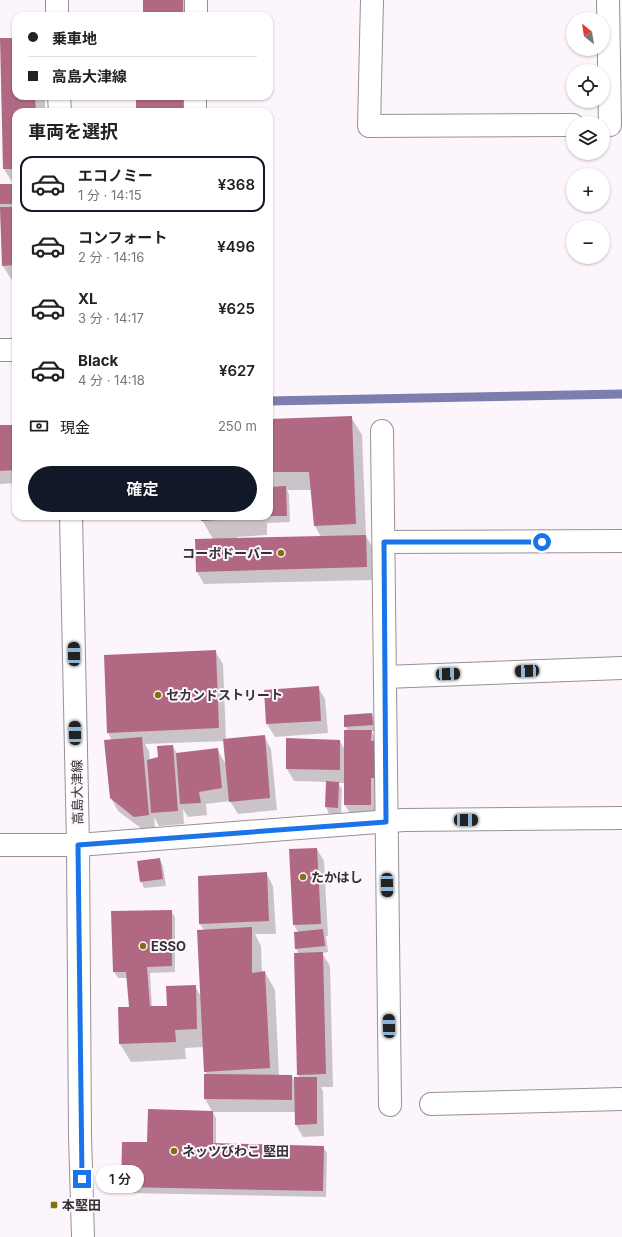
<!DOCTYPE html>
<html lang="ja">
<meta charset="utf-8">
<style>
body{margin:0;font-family:Inter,"Noto Sans JP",sans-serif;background:#f6f6f6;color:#222;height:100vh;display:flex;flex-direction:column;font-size:15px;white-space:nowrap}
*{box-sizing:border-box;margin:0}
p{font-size:13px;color:#767676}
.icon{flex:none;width:22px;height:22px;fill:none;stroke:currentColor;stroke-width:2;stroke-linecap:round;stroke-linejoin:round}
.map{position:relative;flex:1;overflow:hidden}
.side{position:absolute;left:12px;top:108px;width:261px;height:412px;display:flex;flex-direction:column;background:#fff;border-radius:12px;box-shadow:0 1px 3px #0004}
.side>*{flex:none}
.top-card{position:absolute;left:12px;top:12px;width:261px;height:88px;border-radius:12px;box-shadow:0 1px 3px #0004;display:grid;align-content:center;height:88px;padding:0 16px;background:#fff}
.needle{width:26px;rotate:330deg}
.fabs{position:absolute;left:566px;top:12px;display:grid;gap:8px}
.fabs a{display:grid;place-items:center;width:44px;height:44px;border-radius:50%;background:#fff;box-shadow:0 1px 3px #0004;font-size:20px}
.end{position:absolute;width:18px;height:18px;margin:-9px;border:5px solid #1a73e8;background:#fff;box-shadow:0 0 0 2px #fff}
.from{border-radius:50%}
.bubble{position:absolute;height:28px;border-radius:14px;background:#fff;box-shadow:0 1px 3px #0004;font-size:13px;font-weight:600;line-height:28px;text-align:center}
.car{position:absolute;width:12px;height:24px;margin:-12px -6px;border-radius:5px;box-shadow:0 0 3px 1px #0007;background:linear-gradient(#222 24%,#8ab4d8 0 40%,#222 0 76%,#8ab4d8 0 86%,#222 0)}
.top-card b{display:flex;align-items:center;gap:14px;height:38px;font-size:15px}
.top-card b+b{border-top:1px solid #e0e0e0}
.top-card i{width:10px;height:10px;background:#222}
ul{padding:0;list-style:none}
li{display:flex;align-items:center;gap:12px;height:56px;margin:0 8px 6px;padding:0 8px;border:2px solid transparent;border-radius:12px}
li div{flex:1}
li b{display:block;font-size:15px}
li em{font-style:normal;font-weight:600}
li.on{border-color:#111827}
li>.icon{width:36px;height:36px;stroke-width:1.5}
h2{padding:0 16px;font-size:18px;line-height:48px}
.pay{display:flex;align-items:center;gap:10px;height:44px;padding:0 16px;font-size:15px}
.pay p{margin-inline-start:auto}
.button{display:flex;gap:8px;margin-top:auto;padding:8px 16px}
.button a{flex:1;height:46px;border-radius:24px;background:#111827;color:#fff;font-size:16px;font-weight:600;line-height:46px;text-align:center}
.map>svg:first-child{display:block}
</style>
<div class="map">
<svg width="622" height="1237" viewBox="0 0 622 1237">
<rect width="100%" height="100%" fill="#fdf5fc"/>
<g fill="#0003" fill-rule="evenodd">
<polygon points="144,0 186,0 195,16 144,16"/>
<polygon points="16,39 16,96 45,96 45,112 16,112 16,278 11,279 3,266 0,209 0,185 14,185 4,169"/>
<path d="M351 417 362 435 366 536 373 548V580L204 584 197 572 213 539 202 520V516H269V420ZM287 490H311L315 526 321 537 237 539V537L267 535V523L290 522 289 494Z"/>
<polygon points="0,426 16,426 16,483 0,484"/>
<path d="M215 651 223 664 226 740 264 736 271 749 277 810 238 814 230 801 206 804 207 815 188 817 183 809 184 824 159 826 154 817 155 827 142 829 118 811 111 798 112 741 108 733ZM225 741 227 766 217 749 177 754 173 746 160 758 150 760 149 751 145 744Z"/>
<polygon points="318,687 325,699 328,733 275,737 267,724 265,691"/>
<polygon points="372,714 376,720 376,731 371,731 377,742 378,818 352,817 345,805 345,783 338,783 342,789 341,814 329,814 326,807 327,782 294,781 287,769 340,741 345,750 348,731 345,726"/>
<polygon points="317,849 324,861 328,936 326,936 328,952 322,953 330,966 333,1087 321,1087 323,1091 324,1136 303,1137 296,1125 296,1112 213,1112 216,1118 216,1144 323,1147 327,1153 326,1197 126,1193 122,1186 148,1143 212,1111 205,1099 205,1075 207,1075 205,1071 204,1047 185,1048 186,1059 131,1062 120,1044 131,1008 127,978 118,978 114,972 171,911 175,917 175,972 150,973 152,1007 168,1007 195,986 202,998 204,930 200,924 199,877 266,873 273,886 276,934 255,934 261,946 262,973 265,972 275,990 279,1076 292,1076 295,1082 300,1078 298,1075 295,954 299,954 296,949 298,932 294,925"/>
<polygon points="160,860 163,866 166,886 144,888 141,881"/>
</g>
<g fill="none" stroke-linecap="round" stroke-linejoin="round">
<polyline stroke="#7c7eaf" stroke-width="9" points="269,401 622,394"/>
</g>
<g fill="#b16882">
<rect x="143" y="0" width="40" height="16"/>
<polygon points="0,38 16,38 16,96 35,96 36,112 16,112 16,169 3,169"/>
<rect x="136" y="96" width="48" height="16"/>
<rect x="0" y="184" width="16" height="20"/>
<polygon points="0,207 16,207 16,265 2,266"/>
<polygon points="352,416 356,524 314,526 309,472 269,472 269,419"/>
<polygon points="0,425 16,425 16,470 0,471"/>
<polygon points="286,486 287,516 269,516 269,487"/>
<polygon points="201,516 257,516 257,518 201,521"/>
<polygon points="366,535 367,567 196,572 195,539"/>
<polygon points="216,650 219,728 107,733 104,655"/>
<polygon points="319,686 321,721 266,724 264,690"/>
<polygon points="372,713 373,725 344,727 344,715"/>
<polygon points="344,730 372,730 371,741 381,741 380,778 371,778 371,805 344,805"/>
<polygon points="265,735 270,798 229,802 223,739"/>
<polygon points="142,737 149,815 134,817 110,798 104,740"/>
<polygon points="286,738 340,740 340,770 286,769"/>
<polygon points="173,745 178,811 151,813 147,760 158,757 157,746"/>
<polygon points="218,748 222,788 199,792 201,803 180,804 176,753"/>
<polygon points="326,781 339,782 338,808 325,807"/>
<polygon points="317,848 321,924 293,925 289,849"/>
<polygon points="160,858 163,879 140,882 137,861"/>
<polygon points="267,872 269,921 199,924 198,876"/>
<polygon points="172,910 172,966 147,967 150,1006 167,1006 166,986 196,985 197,1029 175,1030 176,1042 119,1044 118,1007 129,1007 126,972 113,972 111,911"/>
<polygon points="252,927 252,973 265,971 270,1068 204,1072 197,930"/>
<polygon points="323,929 325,946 295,949 294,932"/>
<polygon points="323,952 326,1074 297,1075 294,953"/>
<polygon points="204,1074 292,1075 292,1100 204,1099"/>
<polygon points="294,1077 317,1077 317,1124 295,1125"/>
<polygon points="148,1109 213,1111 213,1143 324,1146 323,1191 121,1187 122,1142 147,1142"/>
</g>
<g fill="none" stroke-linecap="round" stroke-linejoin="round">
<g stroke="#989096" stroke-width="24">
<g id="minor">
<polyline points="372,0 369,126 573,125"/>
<polyline points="608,0 610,125"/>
<polyline points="196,16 196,0"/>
<polyline points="195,112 195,96"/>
<polyline points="0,350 16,350"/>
<polyline points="382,431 390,1105"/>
<polyline points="384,542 622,541"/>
<polyline points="385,677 622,668"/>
<polyline points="0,845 78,845 404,820 622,818"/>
<polyline points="431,1104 622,1099"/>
</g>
</g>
<g stroke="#989096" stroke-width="24">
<g id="secondary">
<polyline points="57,0 57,16"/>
<polyline points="59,96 60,112"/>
<polyline points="71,516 78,845 80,1136 83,1237"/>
</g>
</g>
<use href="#minor" stroke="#fff" stroke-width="22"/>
<use href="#secondary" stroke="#fff" stroke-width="22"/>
</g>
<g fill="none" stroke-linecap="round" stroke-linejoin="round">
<polyline stroke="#1a73e8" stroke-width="5" points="82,1179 78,845 386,822 384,542 542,542"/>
</g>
<g fill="#807111" stroke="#fdf5fc" stroke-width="1.5">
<circle cx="281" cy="553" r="4"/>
<circle cx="158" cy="695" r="4"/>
<circle cx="303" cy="877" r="4"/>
<circle cx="143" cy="946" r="4"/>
<circle cx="174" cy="1151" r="4"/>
<rect x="50" y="1201" width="8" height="8" rx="2"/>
</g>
<g text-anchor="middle" stroke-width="4" stroke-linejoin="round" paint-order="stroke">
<g font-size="13" font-weight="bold" fill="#333032" stroke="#fdf5fc" text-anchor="start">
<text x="273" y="558" text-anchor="end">コーポドーバー</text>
<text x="166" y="700">セカンドストリート</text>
<text x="311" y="882">たかはし</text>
<text x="151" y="951">ESSO</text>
<text x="182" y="1156">ネッツびわこ 堅田</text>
<text x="62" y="1210">本堅田</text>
</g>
<g font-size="13" fill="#333032" stroke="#fdf5fc">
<text transform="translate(77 792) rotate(-91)" y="5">高島大津線</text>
</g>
</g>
</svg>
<div class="fabs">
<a><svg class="needle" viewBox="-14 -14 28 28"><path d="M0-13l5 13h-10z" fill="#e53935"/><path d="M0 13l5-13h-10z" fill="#767676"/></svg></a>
<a><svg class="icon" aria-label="locate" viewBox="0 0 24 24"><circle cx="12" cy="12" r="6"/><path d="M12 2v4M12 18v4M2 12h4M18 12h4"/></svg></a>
<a><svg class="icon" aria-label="layers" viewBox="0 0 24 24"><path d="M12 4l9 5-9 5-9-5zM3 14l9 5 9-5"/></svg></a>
<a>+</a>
<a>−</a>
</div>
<i class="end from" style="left:542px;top:542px"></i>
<i class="end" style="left:82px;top:1179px"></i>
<div class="bubble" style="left:96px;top:1165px;width:48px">1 分</div>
<i class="car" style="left:74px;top:654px;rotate:359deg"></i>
<i class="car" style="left:527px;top:671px;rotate:268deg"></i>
<i class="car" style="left:448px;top:674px;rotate:88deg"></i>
<i class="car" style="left:75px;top:733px;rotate:359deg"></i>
<i class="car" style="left:466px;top:820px;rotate:90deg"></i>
<i class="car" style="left:387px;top:885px;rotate:179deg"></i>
<i class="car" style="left:389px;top:1026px;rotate:359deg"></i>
<div class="top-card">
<b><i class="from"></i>乗車地</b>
<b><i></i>高島大津線</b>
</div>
<section class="side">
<h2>車両を選択</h2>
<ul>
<li class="on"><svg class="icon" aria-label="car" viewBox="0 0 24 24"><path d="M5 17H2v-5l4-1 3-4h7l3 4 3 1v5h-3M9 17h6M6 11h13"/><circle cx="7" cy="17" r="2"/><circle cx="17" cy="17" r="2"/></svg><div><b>エコノミー</b><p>1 分 · 14:15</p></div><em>¥368</em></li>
<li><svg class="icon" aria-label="car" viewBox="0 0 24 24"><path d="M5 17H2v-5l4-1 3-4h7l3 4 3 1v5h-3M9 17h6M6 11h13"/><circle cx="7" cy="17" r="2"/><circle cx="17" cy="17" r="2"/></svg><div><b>コンフォート</b><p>2 分 · 14:16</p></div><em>¥496</em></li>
<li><svg class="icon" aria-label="car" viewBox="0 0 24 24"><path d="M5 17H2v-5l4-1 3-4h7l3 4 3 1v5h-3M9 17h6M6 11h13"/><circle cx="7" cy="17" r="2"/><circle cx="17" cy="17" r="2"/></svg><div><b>XL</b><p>3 分 · 14:17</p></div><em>¥625</em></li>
<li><svg class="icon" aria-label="car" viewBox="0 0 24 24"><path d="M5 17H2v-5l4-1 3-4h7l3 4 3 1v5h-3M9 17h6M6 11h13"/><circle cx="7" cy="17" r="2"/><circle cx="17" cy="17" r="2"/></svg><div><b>Black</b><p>4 分 · 14:18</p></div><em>¥627</em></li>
</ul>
<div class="pay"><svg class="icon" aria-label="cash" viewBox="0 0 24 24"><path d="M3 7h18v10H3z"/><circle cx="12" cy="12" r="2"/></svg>現金<p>250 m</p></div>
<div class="button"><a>確定</a></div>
</section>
</div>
